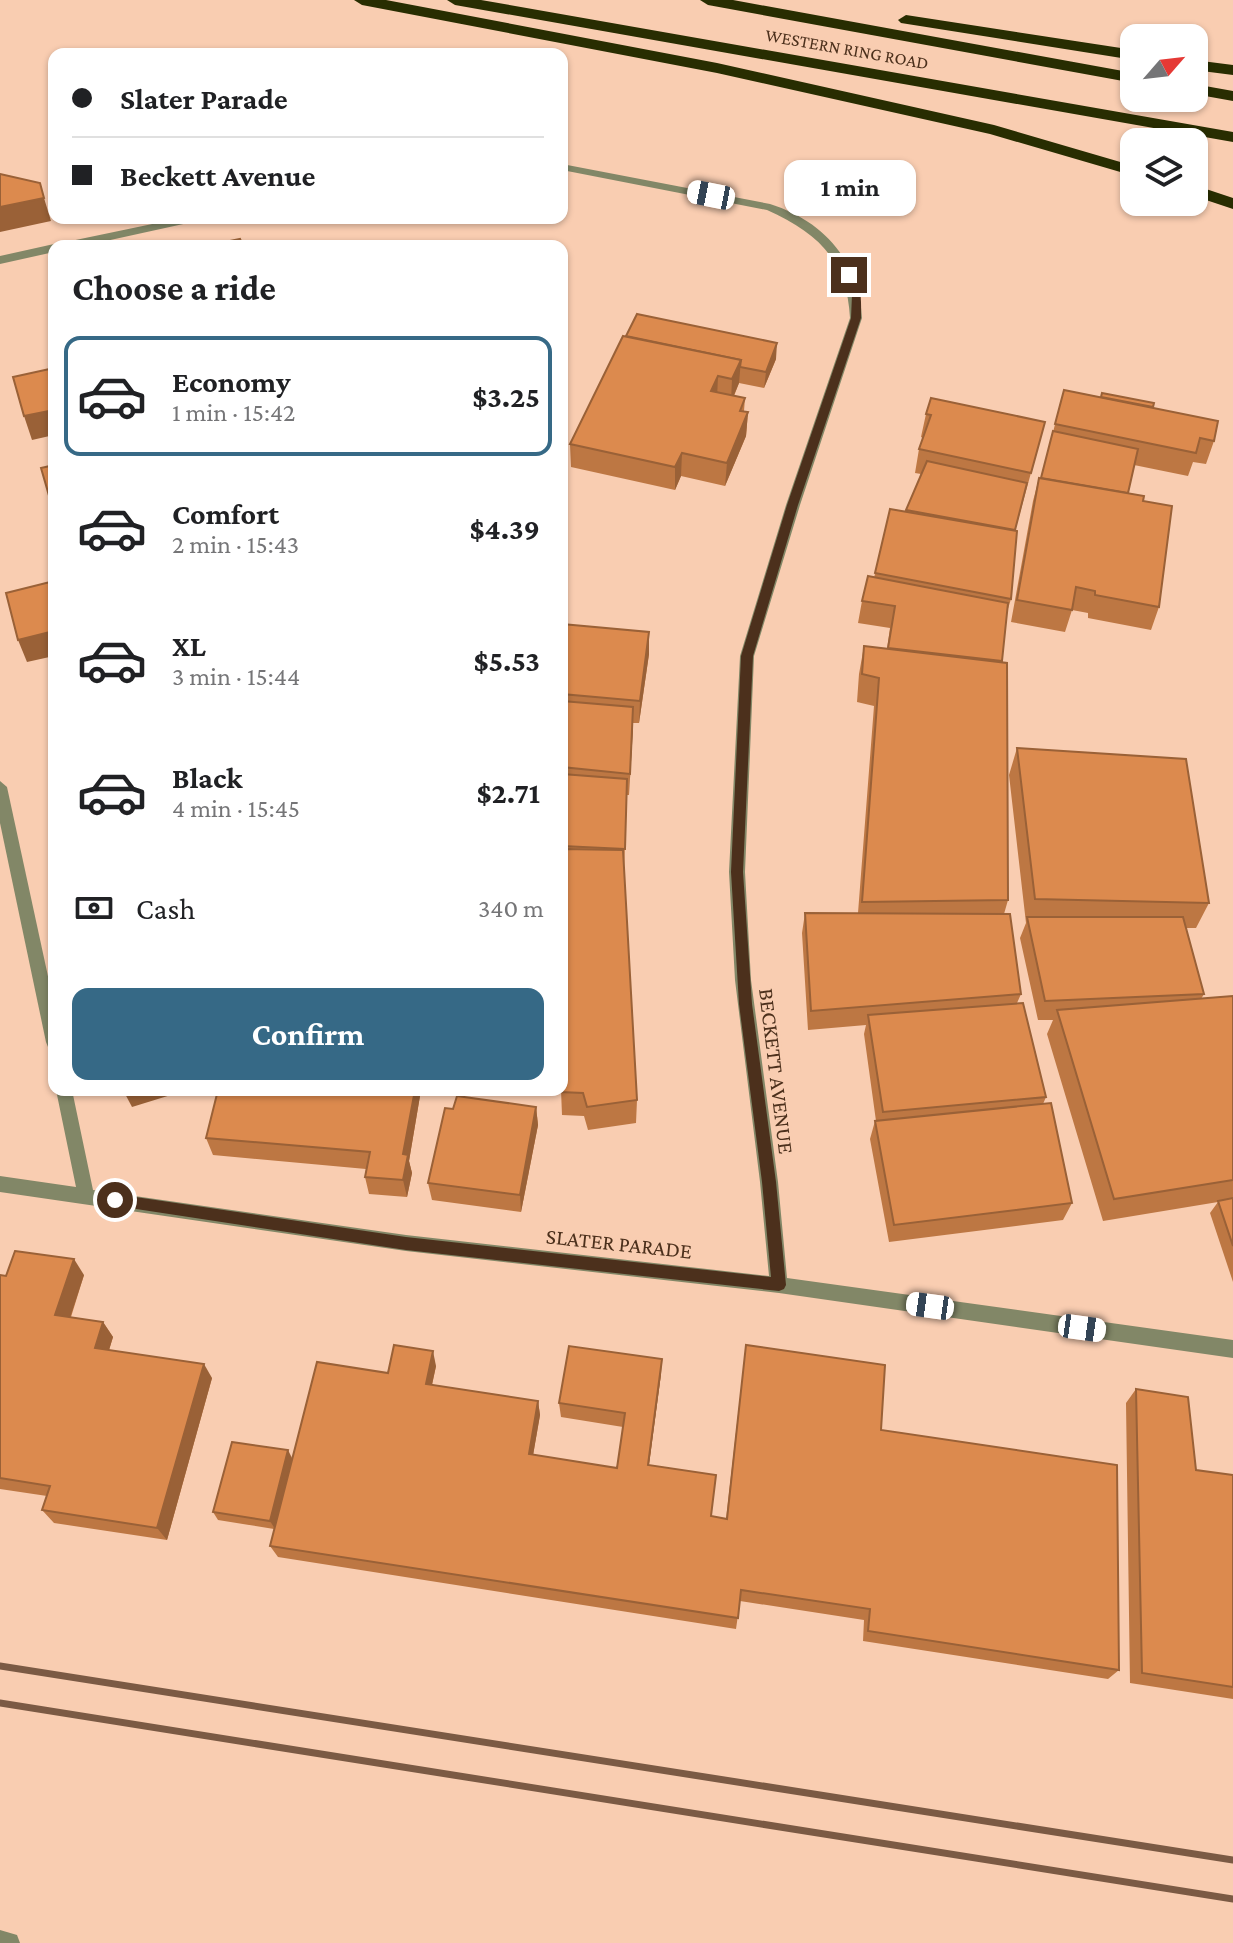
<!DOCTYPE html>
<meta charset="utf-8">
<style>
body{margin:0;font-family:"Crimson Pro",serif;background:#f2f2f2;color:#202124;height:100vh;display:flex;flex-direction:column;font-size:30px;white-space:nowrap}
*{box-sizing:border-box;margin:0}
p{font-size:26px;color:#757577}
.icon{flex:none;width:44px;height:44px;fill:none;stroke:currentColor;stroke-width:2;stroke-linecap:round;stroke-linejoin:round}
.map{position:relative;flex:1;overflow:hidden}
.sheet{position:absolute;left:48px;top:240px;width:520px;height:856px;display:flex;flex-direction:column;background:#fff;border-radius:16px;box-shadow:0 2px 6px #0004}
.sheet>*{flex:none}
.banner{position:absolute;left:48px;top:48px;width:520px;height:176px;border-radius:16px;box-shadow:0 2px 6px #0004;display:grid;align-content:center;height:176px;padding:0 24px;background:#fff}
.needle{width:52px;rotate:62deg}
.controls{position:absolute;left:1120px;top:24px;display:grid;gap:16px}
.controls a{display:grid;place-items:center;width:88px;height:88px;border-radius:16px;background:#fff;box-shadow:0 2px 6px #0004;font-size:40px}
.end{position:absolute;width:36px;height:36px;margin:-18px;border:10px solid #4c301c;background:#fff;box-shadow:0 0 0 4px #fff}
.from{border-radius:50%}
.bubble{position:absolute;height:56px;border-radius:16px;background:#fff;box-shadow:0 2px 6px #0004;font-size:26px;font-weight:700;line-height:56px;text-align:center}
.car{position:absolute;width:24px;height:48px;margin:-24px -12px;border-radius:10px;box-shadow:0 0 6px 2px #0007;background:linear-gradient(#fff 24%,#345 0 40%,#fff 0 76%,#345 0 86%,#fff 0)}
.banner b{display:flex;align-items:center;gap:28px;height:76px;font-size:30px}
.banner b+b{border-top:2px solid #e0e0e0}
.banner i{width:20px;height:20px;background:#202124}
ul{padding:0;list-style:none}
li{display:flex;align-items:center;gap:24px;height:120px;margin:0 16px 12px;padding:0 8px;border:4px solid transparent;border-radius:16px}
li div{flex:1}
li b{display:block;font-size:30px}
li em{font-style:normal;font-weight:700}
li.active{border-color:#366986}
li>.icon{width:72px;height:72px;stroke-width:1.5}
h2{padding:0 24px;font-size:36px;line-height:96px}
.pay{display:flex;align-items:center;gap:20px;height:88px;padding:0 24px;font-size:30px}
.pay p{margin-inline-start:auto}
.button{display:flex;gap:16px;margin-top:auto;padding:16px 24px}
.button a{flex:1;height:92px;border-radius:16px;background:#366986;color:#fff;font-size:32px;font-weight:700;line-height:92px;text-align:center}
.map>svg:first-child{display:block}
</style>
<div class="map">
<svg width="1233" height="1943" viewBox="0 0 1233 1943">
<rect width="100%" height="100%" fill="#f9cdb1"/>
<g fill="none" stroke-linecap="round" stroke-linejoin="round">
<g fill="#828767" fill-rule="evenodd">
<path d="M562 164 770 204C824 221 859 261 862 318L800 505 754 656 745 872 751 980 778 1182 787 1278 1233 1340V1358L779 1293 406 1251 0 1192V1176L76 1187 56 1090H72L93 1190 406 1235 769 1276 760 1182 735 980 729 872 740 656 786 505 850 318C847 260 818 233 767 210L562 170Z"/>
<polygon points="181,218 203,218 197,221 83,246 60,246 66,242"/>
<polygon points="54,244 58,246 54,246 54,252 0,264 0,256"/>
<polygon points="0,781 7,787 54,1004 54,1049 48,1047 46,1042 0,823"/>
<polygon points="0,1930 17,1935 20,1943 0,1943"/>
</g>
<g fill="#282d01" fill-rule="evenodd">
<polygon points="354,0 386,0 717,63 994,125 1134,166 1134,176 990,134 717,73 362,5"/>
<polygon points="447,0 481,0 1233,132 1233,142 455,5"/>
<polygon points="700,0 733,0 1134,73 1134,83 708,5"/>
<polygon points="906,15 1134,50 1134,60 901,23 898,20"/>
<polygon points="1194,60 1233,65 1233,75 1194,70"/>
<polygon points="1194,84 1233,91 1233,101 1194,94"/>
<polygon points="1194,185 1233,198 1233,209 1194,196"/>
</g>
<g stroke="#7b5a44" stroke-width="7">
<polyline points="0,1666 1233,1860"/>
<polyline points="0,1703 1233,1899"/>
</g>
</g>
<g fill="#bd7743">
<polygon points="626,336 776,359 764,388 739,383 734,396 745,398 744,411 748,412 746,436 725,486 681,476 675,490 571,467 570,444"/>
<polygon points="1064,390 1153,407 1214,441 1206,464 1193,462 1188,476 1134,465 1128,493 1143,501 1159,607 1151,630 1088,618 1088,613 1072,610 1065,632 1011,622 1033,501 1039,478 1041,478"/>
<polygon points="926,414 1045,422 1015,531 1011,599 1007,612 1002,663 1008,900 1004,914 1021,994 1017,1003 1046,1097 1043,1104 1072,1203 1063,1220 889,1242 870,1139 875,1121 876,1121 864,1034 866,1025 808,1030 802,933 805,913 858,913 874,706 857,702 859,674 864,646 887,649 890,628 858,623 862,601 874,578 890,509 906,512 921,474 915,473 919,449 923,438 921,437"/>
<polygon points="562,624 649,632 649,654 639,723 633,723 629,795 627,795 624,870 637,1100 636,1123 588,1130 584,1116 562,1115 561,1090 562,1090"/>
<polygon points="1017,748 1209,903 1196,928 1186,928 1204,994 1201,999 1233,996 1233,1282 1210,1213 1218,1202 1103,1221 1047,1034 1053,1020 1038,1020 1020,938 1026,923 1009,775"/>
<polygon points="218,1090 421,1090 409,1161 412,1173 407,1197 369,1194 365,1177 366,1169 213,1155 206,1138"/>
<polygon points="536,1107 538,1125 521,1212 432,1200 428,1183 453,1109"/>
<polygon points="0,1275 84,1275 71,1317 103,1322 113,1337 109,1350 212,1378 167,1540 54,1523 42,1510 47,1496 0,1489"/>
<polygon points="746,1345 881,1430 1119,1670 1108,1679 863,1641 864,1620 740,1601 736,1629 278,1557 270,1546 274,1529 218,1520 213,1512 292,1458 388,1373 436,1366 432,1385 538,1401 540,1415 533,1455 617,1468 623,1427 561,1417 559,1403 661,1374 649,1465 711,1516 726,1519"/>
<polygon points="1136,1389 1196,1470 1233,1475 1233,1699 1130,1683 1126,1403"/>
</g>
<g fill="#9a6137">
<polygon points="44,198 51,221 0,232 0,207"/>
<polygon points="777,343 776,359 764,388 766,372"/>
<polygon points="741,360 739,383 731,402 732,379"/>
<polygon points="718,376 717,399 711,391"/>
<polygon points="54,410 54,435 32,440 24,416"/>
<polygon points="748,412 746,436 725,486 727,463"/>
<polygon points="682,453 681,476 675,490 675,467"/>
<polygon points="54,631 54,656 27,662 18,640"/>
<polygon points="649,632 649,654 639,723 640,701"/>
<polygon points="633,707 633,729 629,795 630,774"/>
<polygon points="123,1090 187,1090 132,1107"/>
<polygon points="415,1090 421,1090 409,1161 412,1173 407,1197 403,1180 403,1154"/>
<polygon points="536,1107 538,1125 521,1212 520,1195"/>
<polygon points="74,1259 84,1275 66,1330 55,1315"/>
<polygon points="103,1322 113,1337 105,1363 95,1348"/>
<polygon points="433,1351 436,1366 429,1398 426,1384"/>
<polygon points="662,1359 661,1374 647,1478 648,1465"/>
<polygon points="204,1364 212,1378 167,1540 157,1528"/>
<polygon points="538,1401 540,1415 531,1467 529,1454"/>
<polygon points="288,1450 293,1460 275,1529 270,1521"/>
</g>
<g fill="#dc8a4e" stroke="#9a6137" stroke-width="2">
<polygon points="0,174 40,183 44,198 0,207"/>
<polygon points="240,239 243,246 206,246"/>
<polygon points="637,314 777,343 766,372 740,367 741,360 626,336"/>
<polygon points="623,336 741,360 732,379 718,376 711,391 745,398 740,411 748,412 727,463 682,453 675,467 570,444"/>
<polygon points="54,368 54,410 24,416 13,377"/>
<polygon points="1064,390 1218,421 1214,441 1200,438 1196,453 1055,424"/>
<polygon points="1102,393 1154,403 1153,407 1101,397"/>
<polygon points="931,398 1045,422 1031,473 919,449 931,415 926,414"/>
<polygon points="1053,431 1138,449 1128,493 1041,478"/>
<polygon points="927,461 1027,483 1015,530 906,510"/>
<polygon points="54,465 54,513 41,468"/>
<polygon points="1039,478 1144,496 1143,501 1172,506 1159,607 1095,595 1095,591 1076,587 1072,610 1017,600"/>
<polygon points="890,509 1017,531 1011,599 875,573"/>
<polygon points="868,576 1008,603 1002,661 888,648 895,606 862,601"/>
<polygon points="54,581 54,631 18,640 6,593"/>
<polygon points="562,624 649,632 640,701 562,694"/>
<polygon points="864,646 1007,663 1008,900 862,902 879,678 862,674"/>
<polygon points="562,701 633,707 630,774 562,767"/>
<polygon points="1017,748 1186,759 1209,903 1035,899"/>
<polygon points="562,774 627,779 625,849 562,846"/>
<polygon points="562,849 623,850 637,1100 587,1107 583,1093 560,1092 561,1090 562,1090"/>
<polygon points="805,913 1010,914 1021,994 811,1011"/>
<polygon points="1027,917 1183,917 1204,994 1045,1001"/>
<polygon points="1233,996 1233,1180 1114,1199 1057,1010"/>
<polygon points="1023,1003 1046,1097 883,1112 868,1015"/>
<polygon points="218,1090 415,1090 403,1154 408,1155 403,1180 365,1177 370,1152 206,1138"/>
<polygon points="457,1096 536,1107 520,1195 428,1183 445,1108 453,1109"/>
<polygon points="1051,1103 1072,1203 894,1225 875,1121"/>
<polygon points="1233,1198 1233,1246 1218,1201"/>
<polygon points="15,1251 74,1259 55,1315 103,1322 95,1348 204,1364 157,1528 42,1510 50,1486 0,1478 0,1275 6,1276"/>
<polygon points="394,1345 433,1351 426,1384 538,1401 529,1454 617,1468 625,1413 559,1403 569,1346 662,1359 648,1465 716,1475 711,1516 727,1519 746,1345 885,1365 881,1430 1117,1465 1119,1670 868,1631 870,1609 741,1590 738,1618 270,1546 317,1362 388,1373"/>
<polygon points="1136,1389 1188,1397 1196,1470 1233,1475 1233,1687 1142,1673"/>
<polygon points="232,1442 288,1450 270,1521 213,1512"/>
</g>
<path fill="#4c301c" d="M849 272C863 282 861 302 861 318L798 505 753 656 743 872 752 1004 776 1182 786 1285 784 1289 779 1291 406 1250 110 1205V1196L115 1194 406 1237 771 1277 762 1182 739 1004 731 872 741 656 787 505 851 318 852 295 844 275Z"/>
<g text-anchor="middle" stroke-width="6" stroke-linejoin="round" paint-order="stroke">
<g font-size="18" fill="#4c301c" stroke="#f9cdb1">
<text transform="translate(847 49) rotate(10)" y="6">WESTERN RING ROAD</text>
</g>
<g font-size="22" fill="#4c301c" stroke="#f9cdb1">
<text transform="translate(777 1071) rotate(83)" y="8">BECKETT AVENUE</text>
<text transform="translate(619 1243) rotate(6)" y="8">SLATER PARADE</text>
</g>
</g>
</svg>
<div class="controls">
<a><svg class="needle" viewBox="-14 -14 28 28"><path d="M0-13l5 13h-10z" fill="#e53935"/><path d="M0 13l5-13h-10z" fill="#757577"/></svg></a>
<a><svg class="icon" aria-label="layers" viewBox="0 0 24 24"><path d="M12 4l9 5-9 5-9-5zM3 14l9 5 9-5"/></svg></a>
</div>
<i class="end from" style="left:115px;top:1200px"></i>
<i class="end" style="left:849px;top:275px"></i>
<div class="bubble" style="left:784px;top:160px;width:132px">1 min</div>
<i class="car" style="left:711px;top:195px;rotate:281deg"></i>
<i class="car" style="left:930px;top:1306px;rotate:278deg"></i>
<i class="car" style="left:1082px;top:1328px;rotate:98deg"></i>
<div class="banner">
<b><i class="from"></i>Slater Parade</b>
<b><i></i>Beckett Avenue</b>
</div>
<section class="sheet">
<h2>Choose a ride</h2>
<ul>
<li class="active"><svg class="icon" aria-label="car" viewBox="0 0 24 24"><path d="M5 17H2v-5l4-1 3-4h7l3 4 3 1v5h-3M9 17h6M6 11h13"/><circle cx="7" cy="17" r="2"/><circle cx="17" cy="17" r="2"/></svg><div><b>Economy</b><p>1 min · 15:42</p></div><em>$3.25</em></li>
<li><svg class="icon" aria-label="car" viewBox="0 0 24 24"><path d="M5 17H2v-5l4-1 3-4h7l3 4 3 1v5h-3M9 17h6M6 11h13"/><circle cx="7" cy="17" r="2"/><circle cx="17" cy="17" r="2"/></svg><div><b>Comfort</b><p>2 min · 15:43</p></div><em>$4.39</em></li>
<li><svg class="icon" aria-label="car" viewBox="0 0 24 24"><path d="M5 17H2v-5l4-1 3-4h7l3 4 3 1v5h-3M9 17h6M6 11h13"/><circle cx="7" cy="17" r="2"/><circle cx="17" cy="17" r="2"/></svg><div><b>XL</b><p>3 min · 15:44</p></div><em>$5.53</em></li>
<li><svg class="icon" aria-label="car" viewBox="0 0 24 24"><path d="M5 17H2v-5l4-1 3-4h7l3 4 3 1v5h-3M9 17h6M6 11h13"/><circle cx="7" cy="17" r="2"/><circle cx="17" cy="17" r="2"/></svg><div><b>Black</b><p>4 min · 15:45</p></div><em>$2.71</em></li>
</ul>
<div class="pay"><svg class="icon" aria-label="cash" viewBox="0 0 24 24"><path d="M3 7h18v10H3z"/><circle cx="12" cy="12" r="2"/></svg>Cash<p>340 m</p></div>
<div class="button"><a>Confirm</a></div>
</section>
</div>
